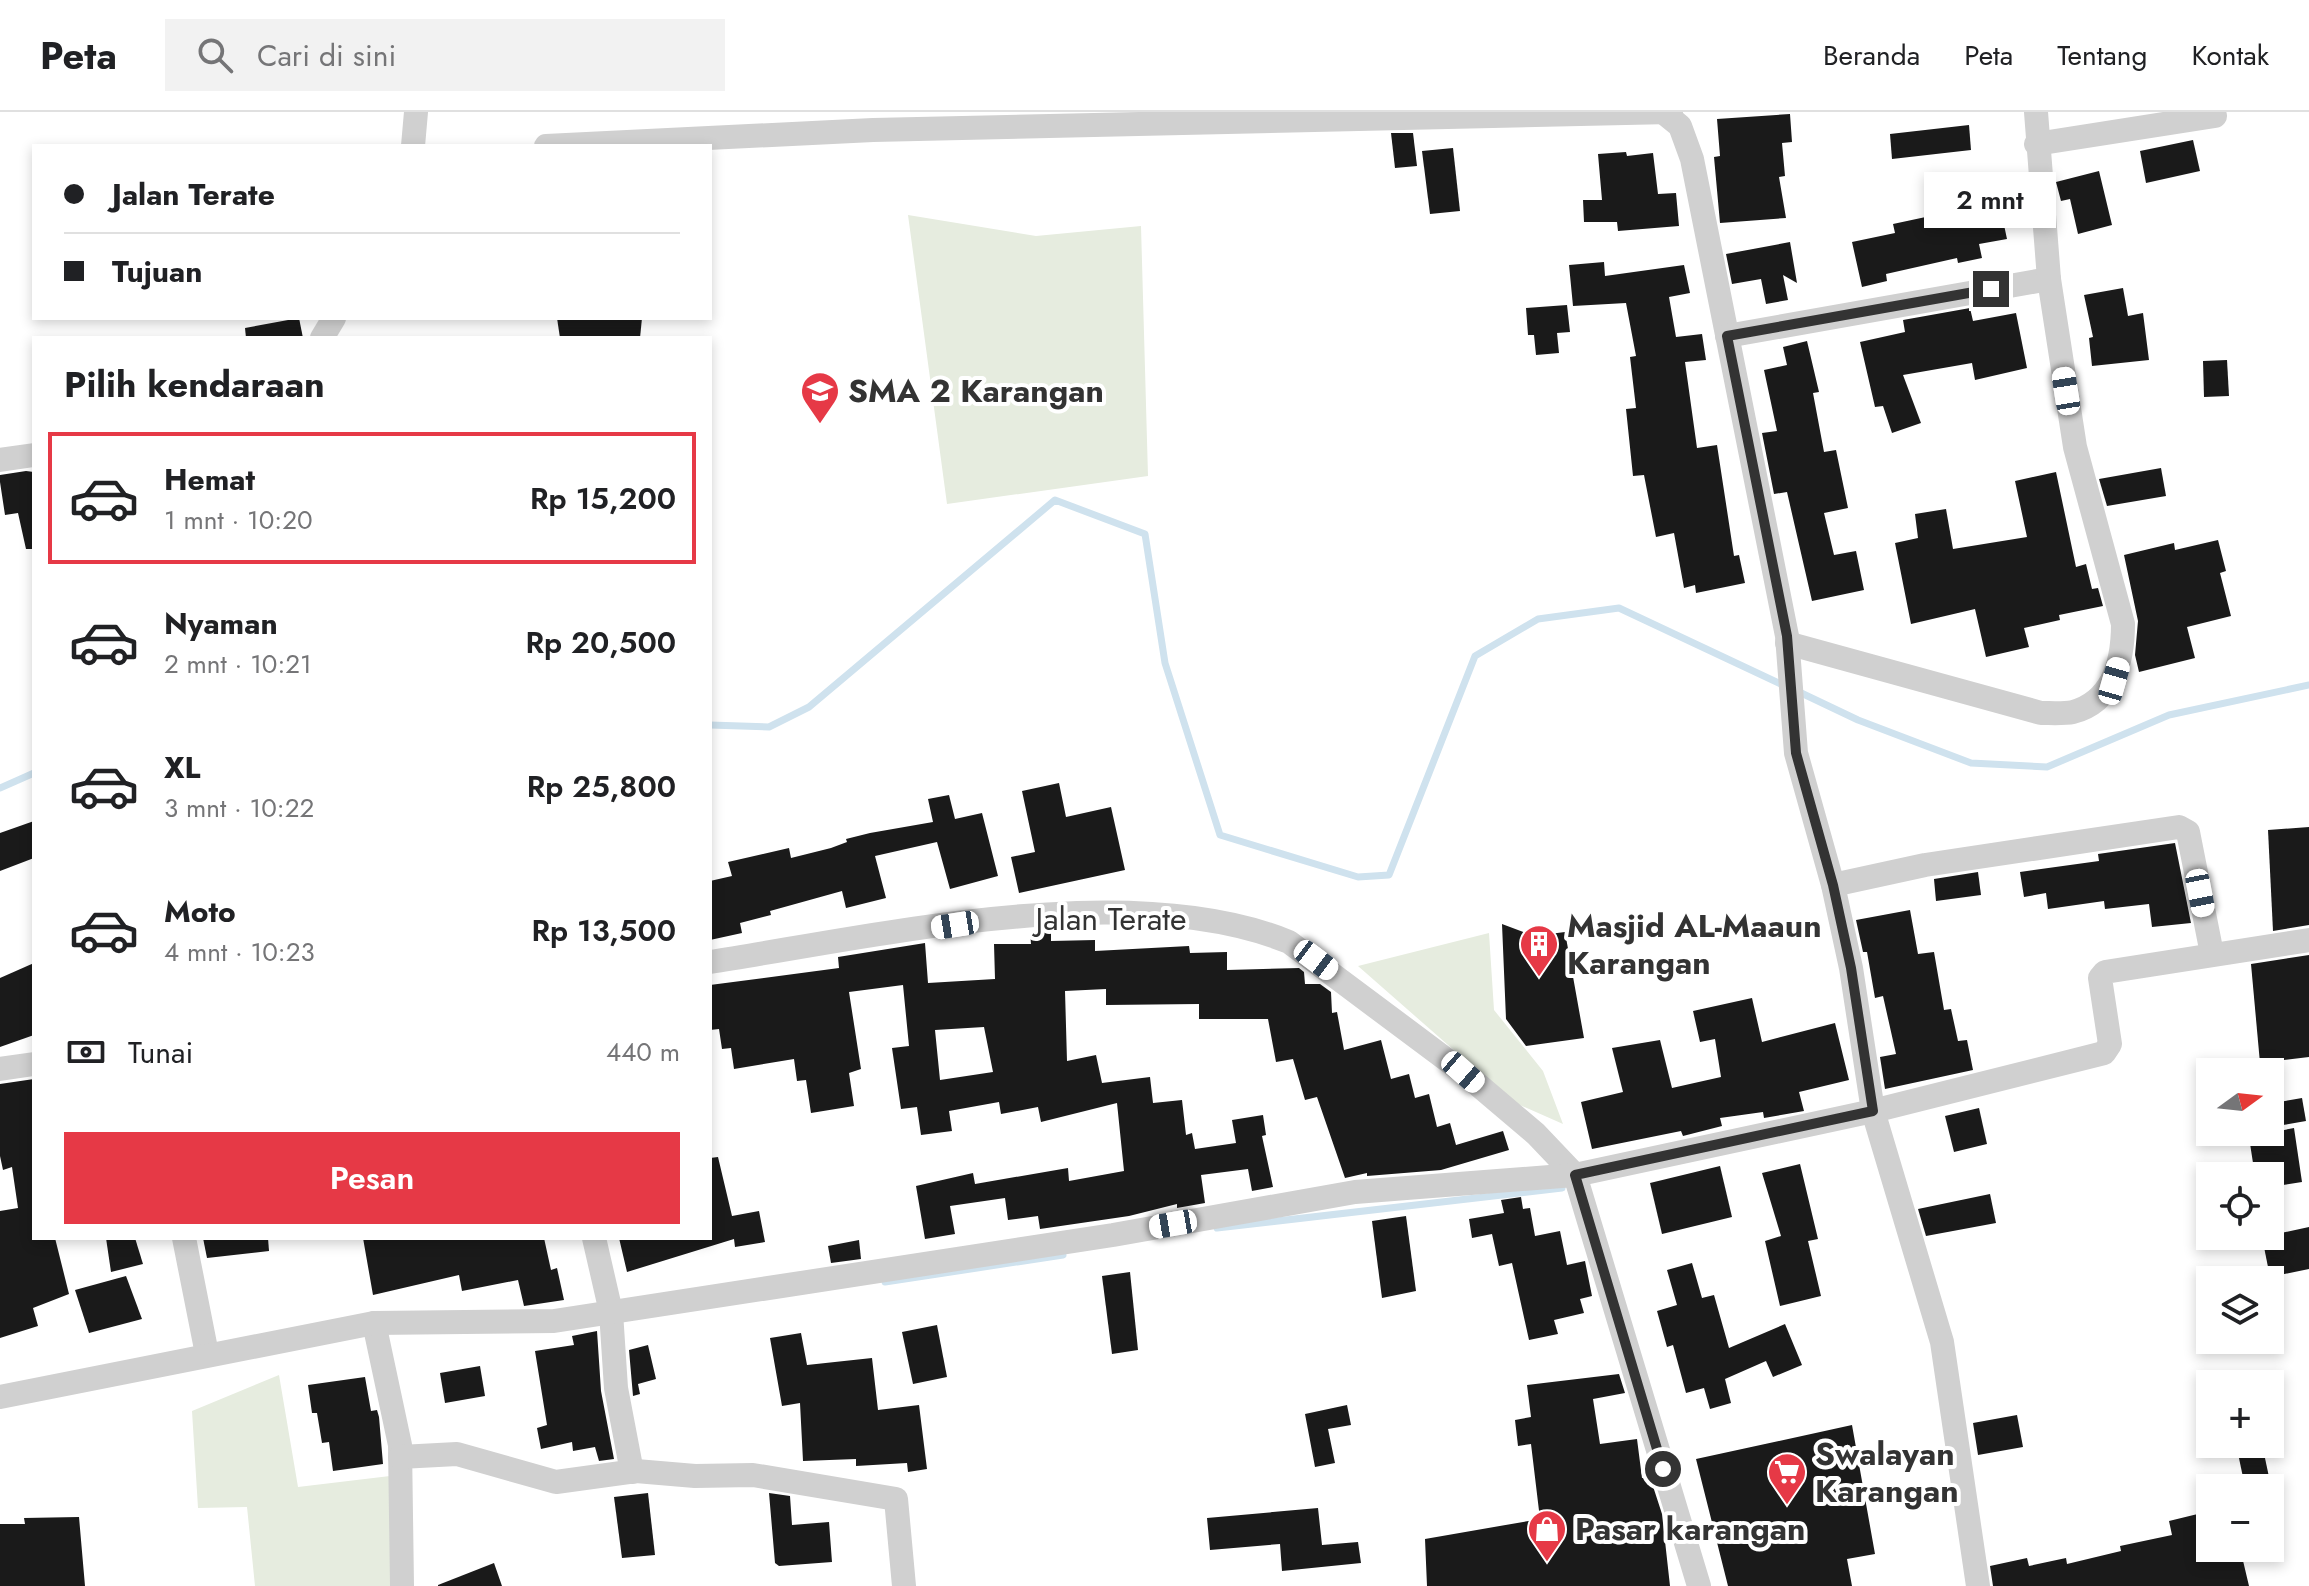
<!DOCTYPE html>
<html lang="id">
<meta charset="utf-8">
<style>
body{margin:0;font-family:Jost,sans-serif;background:#f2f2f2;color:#202124;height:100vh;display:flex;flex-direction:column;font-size:30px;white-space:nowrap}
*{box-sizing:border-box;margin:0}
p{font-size:26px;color:#757577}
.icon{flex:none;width:44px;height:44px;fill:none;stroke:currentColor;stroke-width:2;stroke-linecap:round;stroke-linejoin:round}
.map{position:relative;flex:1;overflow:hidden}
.details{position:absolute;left:32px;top:224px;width:680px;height:904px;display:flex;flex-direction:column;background:#fff;border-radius:0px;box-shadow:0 4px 12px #0003}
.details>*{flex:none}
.hud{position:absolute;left:32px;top:32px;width:680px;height:176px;border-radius:0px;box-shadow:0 4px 12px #0003;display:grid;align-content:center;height:176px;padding:0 32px;background:#fff}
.needle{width:52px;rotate:75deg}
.fabs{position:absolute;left:2196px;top:946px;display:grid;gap:16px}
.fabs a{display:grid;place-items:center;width:88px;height:88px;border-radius:0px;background:#fff;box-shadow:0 4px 12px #0003;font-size:40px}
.end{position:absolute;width:36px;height:36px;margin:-18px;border:10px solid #333;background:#fff;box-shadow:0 0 0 4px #fff}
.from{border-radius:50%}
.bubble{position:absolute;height:56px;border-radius:0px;background:#fff;box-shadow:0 4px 12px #0003;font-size:26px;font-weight:600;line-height:56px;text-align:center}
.car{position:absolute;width:24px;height:48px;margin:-24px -12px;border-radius:10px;box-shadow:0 0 6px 2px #0007;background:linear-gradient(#fff 24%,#345 0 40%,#fff 0 76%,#345 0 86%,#fff 0)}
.hud b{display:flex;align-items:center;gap:28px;height:76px;font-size:30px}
.hud b+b{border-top:2px solid #e0e0e0}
.hud i{width:20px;height:20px;background:#202124}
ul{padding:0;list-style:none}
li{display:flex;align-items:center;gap:24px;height:132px;margin:0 16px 12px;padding:0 16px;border:4px solid transparent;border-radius:0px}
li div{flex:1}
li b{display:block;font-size:30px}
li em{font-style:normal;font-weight:600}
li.selected{border-color:#e63946}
li>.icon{width:72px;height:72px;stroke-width:1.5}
h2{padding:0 32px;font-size:36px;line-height:96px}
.pay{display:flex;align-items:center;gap:20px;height:88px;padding:0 32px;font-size:30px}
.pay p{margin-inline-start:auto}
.button{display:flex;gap:16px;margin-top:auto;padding:16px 32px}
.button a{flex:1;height:92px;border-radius:0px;background:#e63946;color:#fff;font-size:32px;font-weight:600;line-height:92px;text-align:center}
header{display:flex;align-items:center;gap:48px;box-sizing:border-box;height:112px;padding:0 40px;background:#fff;border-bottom:2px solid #e0e0e0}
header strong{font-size:38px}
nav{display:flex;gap:44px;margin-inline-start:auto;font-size:28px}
.search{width:560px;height:72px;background:#f2f2f2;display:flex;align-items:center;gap:20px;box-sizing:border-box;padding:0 28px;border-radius:0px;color:#757577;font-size:30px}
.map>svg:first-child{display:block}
</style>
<header>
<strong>Peta</strong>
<div class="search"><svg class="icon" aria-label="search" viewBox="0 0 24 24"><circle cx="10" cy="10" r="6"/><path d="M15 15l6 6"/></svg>Cari di sini</div>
<nav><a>Beranda</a><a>Peta</a><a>Tentang</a><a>Kontak</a></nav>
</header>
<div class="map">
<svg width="2309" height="1474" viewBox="0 0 2309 1474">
<rect width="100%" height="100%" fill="#fff"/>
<g fill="#e6ecdf">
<polygon points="908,103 1036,124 1141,114 1148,364 947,392"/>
<polygon points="1489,821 1494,898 1543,959 1563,1012 1513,990 1358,854"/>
<polygon points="279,1263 298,1375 390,1364 390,1474 255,1474 247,1395 198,1396 192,1299"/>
</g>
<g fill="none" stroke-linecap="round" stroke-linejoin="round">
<g stroke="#cfe2ee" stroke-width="7">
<polyline points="1797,579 1858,608 1971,651 2047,655 2169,603 2309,573"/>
<polyline points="710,613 769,615 809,595 1055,388 1145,422 1165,551 1220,723 1358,765 1389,763 1475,544 1538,507 1619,496 1785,574"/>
<polyline points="0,676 34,661"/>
<polyline points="1217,1116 1562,1076"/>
<polyline points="885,1170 1063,1143"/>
</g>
</g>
<g fill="#1a1a1a" fill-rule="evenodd">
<polygon points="1790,2 1792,30 1782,31 1785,64 1779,65 1786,106 1720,111 1714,45 1720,44 1717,7"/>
<polygon points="1969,13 1971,38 1892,47 1890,22"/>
<polygon points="1391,21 1413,21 1417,54 1395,56"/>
<polygon points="2193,28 2200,59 2146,71 2140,39"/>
<polygon points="1453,36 1460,99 1430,102 1422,39"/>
<polygon points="1626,40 1627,44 1653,41 1658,82 1676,81 1679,114 1618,119 1617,110 1584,110 1583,88 1602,88 1598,42"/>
<polygon points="2099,59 2112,113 2078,122 2070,87 2061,89 2056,70"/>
<polygon points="1971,84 1974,99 2000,94 2007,127 1979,132 1982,146 1958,151 1957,146 1886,162 1887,169 1862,175 1852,130 1895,121 1893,112 1949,100 1947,89"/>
<polygon points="1790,130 1797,171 1783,163 1788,188 1766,192 1761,167 1732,172 1726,142"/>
<polygon points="1604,150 1605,164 1684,153 1690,181 1669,185 1676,225 1702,222 1706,248 1685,250 1697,336 1717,333 1734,444 1739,443 1745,471 1696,481 1695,473 1684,476 1674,421 1656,425 1644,363 1633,364 1626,297 1636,296 1630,245 1636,244 1626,191 1573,194 1569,153"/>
<polygon points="2123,176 2128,204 2143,201 2149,248 2092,254 2089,226 2093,225 2084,183"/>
<polygon points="1567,193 1570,220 1557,221 1559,241 1536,243 1534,223 1528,223 1526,196"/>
<polygon points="1970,196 1973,209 2016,201 2027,256 1975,268 1972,251 1903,263 1921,311 1892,321 1883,294 1875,295 1860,230 1905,220 1903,208"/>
<polygon points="299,206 303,226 246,226 245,216"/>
<polygon points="557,206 642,206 640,226 560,226"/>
<polygon points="1807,229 1819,280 1813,281 1824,340 1836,338 1848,396 1824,401 1834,443 1856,439 1864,478 1812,489 1787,380 1774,382 1762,321 1777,319 1764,258 1787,253 1783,235"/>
<polygon points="2227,248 2229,284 2204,285 2203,249"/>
<polygon points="2161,356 2166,384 2107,394 2099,367"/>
<polygon points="26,359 34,360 34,437 26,437 18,401 5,403 0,370 0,363"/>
<polygon points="2056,360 2076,455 2086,452 2092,477 2098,476 2103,494 2059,503 2060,508 2024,516 2029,535 1986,545 1975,497 1911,512 1895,431 1918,426 1915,402 1946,397 1953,437 2027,425 2015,369"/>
<polygon points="2218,428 2226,459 2220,461 2231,504 2187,515 2195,546 2139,560 2135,543 2138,509 2124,443 2174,431 2175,438"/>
<polygon points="1059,671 1066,705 1111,695 1125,758 1019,781 1011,745 1035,740 1022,679"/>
<polygon points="949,683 955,707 982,701 998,764 950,777 937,730 875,744 886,786 846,796 842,779 770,799 771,803 740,811 742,821 710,828 710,769 732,764 728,750 789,736 791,746 831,736 847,730 846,727 870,721 933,710 928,687"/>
<polygon points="34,709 34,746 0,759 0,721"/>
<polygon points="2309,715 2309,813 2273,819 2268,718"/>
<polygon points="2175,731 2191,811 2152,815 2149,792 2105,797 2104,789 2048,797 2046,781 2024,785 2020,760 2099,749 2098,742"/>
<polygon points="1978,760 1981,783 1936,789 1934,767"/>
<polygon points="1910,798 1918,842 1934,840 1944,898 1951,897 1958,929 1967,928 1973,958 1885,977 1880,945 1896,942 1883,884 1875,886 1867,840 1863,840 1856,808"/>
<polygon points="1502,812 1534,824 1565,820 1584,926 1526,934 1506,907"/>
<path d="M1051 818V829L1095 828V839L1189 834 1190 841 1227 840V858L1299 856 1304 860 1305 872H1320L1331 880 1332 901 1337 900 1344 938 1381 928 1391 967 1409 962 1415 986 1429 982 1437 1015 1450 1011 1456 1033 1503 1019 1509 1038 1441 1058 1367 1064V1061L1345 1066 1317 985 1305 988 1293 947 1276 950 1268 907H1199V892L1106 893V877L1065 879 1067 949 1096 943 1102 971 1150 965 1153 991 1182 988 1186 1023 1192 1021 1195 1037 1236 1031 1232 1008 1263 1003 1266 1023 1262 1024 1273 1075 1252 1079 1248 1057 1201 1063 1205 1091 1177 1096V1092L1129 1104 1040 1117 1038 1104 1008 1108 1005 1086 950 1094 955 1122 925 1127 916 1074 973 1061 975 1072 1068 1056 1069 1069 1124 1059 1117 991 1041 1010 1038 995 1001 1002 999 990 949 999 952 1019 921 1023 917 995 901 997 892 936 909 934 903 873 849 880 861 957 849 961 854 994 811 1001 806 968 797 969 794 947 734 957 731 936 722 937 719 917 710 918V873L839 856 838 845 925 831 928 871 995 867 994 832H1031L1030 819ZM984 915 993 960 940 968 935 918Z"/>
<polygon points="2309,843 2309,945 2260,951 2251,852"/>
<polygon points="34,851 34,923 0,935 0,866"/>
<polygon points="1752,886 1762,930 1835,911 1849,968 1799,980 1804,999 1764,1006 1763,1000 1720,1006 1722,1014 1683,1024 1681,1019 1592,1037 1581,990 1623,980 1612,936 1660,928 1672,976 1721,965 1715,927 1700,930 1693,899"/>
<polygon points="34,967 34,1126 55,1126 69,1182 33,1196 38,1214 0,1226 0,1099 18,1096 12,1055 3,1058 0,1044 0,972"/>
<polygon points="2302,986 2306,1009 2283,1013 2279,990"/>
<polygon points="1979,996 1987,1032 1954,1040 1945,1004"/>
<polygon points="2294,1016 2302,1070 2270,1075 2270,1064 2255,1064 2249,1025"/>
<polygon points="718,1045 732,1104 759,1099 765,1130 735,1135 734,1127 627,1160 619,1126 710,1126 710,1046"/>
<polygon points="1800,1052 1818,1127 1808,1129 1821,1184 1780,1194 1765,1129 1781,1124 1762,1061"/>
<polygon points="1720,1054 1732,1105 1662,1122 1650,1071"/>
<polygon points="1990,1082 1996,1111 1926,1124 1918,1097"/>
<polygon points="1521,1085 1523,1097 1530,1096 1535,1124 1560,1119 1567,1153 1585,1149 1592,1184 1580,1187 1584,1201 1554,1208 1558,1222 1529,1228 1512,1151 1499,1154 1492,1122 1472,1126 1469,1107 1504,1101 1501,1088"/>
<polygon points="1406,1104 1416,1179 1382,1186 1372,1109"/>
<polygon points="2309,1115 2309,1157 2270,1165 2262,1125"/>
<polygon points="106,1126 135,1126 143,1152 111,1160"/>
<polygon points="203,1126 268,1126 269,1139 207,1146"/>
<polygon points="363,1126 544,1126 551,1158 557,1156 564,1188 524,1194 518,1168 462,1179 459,1163 373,1183"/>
<polygon points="859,1128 861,1147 831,1151 828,1134"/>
<polygon points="1692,1151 1702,1186 1714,1183 1729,1236 1785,1212 1802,1253 1773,1265 1766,1249 1725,1267 1731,1291 1710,1297 1704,1276 1686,1281 1673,1233 1667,1235 1657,1199 1677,1193 1667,1158"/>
<polygon points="1130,1160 1138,1238 1112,1242 1102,1164"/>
<polygon points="126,1164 142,1207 89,1221 75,1178"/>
<polygon points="937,1213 947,1265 913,1272 902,1220"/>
<polygon points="597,1219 601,1279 614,1347 599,1349 595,1335 573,1339 572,1330 541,1337 537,1316 547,1313 535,1239 574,1233 572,1224"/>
<polygon points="801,1221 807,1253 872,1246 878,1298 919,1293 927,1357 908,1360 907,1351 856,1354 856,1347 803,1349 800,1291 782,1294 770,1226"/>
<polygon points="648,1233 656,1267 638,1272 640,1282 633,1284 629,1238"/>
<polygon points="480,1254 485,1284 445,1291 440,1261"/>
<polygon points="1619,1262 1625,1281 1593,1287 1600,1332 1637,1327 1642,1366 1650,1365 1662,1402 1670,1474 1427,1474 1425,1427 1540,1407 1531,1332 1518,1334 1515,1308 1531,1305 1527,1273"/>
<polygon points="365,1265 371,1299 377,1298 379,1305 383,1352 333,1359 329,1330 322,1331 317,1301 312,1301 308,1273"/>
<polygon points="1347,1293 1351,1313 1328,1317 1335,1351 1315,1355 1305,1302"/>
<polygon points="2017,1303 2023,1335 1978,1343 1973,1311"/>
<polygon points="1852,1313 1875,1442 1847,1447 1852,1474 1728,1474 1696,1347"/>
<polygon points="2236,1332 2262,1332 2269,1365 2244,1370"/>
<polygon points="648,1381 655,1443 622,1446 614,1385"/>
<polygon points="769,1381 790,1384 792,1413 829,1410 832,1450 779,1454 775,1451"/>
<polygon points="1318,1396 1322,1433 1358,1430 1361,1451 1282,1459 1280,1432 1210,1438 1207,1406"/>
<polygon points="2210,1399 2210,1436 2240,1436 2249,1474 1993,1474 1990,1454 2027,1446 2029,1454 2066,1446 2067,1452 2121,1439 2120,1434 2172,1423 2169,1409"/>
<polygon points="79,1405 85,1474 0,1474 0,1412 25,1412 24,1406"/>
<polygon points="494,1451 502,1474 438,1474 438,1473"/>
</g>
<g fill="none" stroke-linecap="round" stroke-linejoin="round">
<g stroke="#d0d0d0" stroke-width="24">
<polyline points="1664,1 1680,14 1692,47 1787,524 1796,641 1833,773 1851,856 1873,999 1942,1230 1978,1474"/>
<polyline points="2036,32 2215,4"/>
<polyline points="413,34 416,0"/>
<polyline points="546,34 873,18 1671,0"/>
<polyline points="1727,224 2049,167"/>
<polyline points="322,226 334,206"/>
<polyline points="0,348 34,343"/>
<path d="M1787 531 2041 601C2051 601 2063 602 2073 600 2114 589 2123 547 2123 512L2075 335 2049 167 2036 0"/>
<polyline points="1833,773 1925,753 2179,715 2188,720 2212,842"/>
<path d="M710 850C877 824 1130 765 1289 830L1463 960 1536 1022 1575 1063 1699 1474"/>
<polyline points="0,957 34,952"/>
<polyline points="184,1126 207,1242"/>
<polyline points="594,1126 611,1200 616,1276 632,1360"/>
<polyline points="374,1211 400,1333 402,1474"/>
<polyline points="0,1285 374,1211 554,1209 1113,1123 1355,1080 1575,1063 1873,999 2104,941 2110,932 2100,866 2105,860 2309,828"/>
<polyline points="400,1345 457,1342 556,1370 636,1359 695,1364 753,1363 896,1387 904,1474"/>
</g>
</g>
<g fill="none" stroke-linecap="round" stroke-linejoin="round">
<polyline stroke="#333" stroke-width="10" points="1663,1357 1575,1063 1873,999 1851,856 1833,773 1796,641 1787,524 1727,224 1991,177"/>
</g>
<defs>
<g id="school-pin" transform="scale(2)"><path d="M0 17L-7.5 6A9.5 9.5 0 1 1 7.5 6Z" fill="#e63946" stroke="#fff"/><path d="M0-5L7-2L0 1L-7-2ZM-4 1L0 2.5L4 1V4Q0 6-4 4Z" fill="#fff"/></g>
<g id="building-pin" transform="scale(2)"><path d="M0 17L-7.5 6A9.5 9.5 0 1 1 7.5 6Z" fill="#e63946" stroke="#fff"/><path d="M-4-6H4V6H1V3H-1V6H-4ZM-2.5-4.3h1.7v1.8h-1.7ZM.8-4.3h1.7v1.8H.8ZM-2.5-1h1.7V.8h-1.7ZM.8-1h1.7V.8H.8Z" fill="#fff"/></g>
<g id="supermarket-pin" transform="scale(2)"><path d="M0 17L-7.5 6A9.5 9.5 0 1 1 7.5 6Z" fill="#e63946" stroke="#fff"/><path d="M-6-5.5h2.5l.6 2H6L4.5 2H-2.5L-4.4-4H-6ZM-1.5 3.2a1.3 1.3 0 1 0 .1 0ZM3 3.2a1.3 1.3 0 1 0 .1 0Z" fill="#fff"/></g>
<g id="shop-pin" transform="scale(2)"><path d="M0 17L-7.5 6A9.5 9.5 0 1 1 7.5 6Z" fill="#e63946" stroke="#fff"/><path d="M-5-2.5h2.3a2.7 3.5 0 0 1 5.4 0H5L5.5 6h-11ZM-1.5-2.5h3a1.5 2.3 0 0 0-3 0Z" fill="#fff"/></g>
</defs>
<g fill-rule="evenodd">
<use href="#school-pin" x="820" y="279"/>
<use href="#building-pin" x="1539" y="832"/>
<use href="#supermarket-pin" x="1787" y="1360"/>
<use href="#shop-pin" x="1547" y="1417"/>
</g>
<g text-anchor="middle" stroke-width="8" stroke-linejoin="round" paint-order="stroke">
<g font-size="32" font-weight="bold" fill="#333" stroke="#fff" text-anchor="start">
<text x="848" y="290">SMA 2 Karangan</text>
<text x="1567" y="825">Masjid AL-Maaun<tspan x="1567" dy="37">Karangan</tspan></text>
<text x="1815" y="1353">Swalayan<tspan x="1815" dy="37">Karangan</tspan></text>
<text x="1575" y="1428">Pasar karangan</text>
</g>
<g font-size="32" fill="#333" stroke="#fff">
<text x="1111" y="818">Jalan Terate</text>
</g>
</g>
</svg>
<div class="fabs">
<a><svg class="needle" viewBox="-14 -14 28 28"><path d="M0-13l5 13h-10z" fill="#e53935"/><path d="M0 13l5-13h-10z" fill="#757577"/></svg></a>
<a><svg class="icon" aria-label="locate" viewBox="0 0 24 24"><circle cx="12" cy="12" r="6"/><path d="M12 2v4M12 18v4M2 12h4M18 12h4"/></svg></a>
<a><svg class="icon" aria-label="layers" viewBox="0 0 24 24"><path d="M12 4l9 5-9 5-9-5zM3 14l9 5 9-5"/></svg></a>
<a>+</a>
<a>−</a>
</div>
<i class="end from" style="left:1663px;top:1357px"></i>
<i class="end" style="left:1991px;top:177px"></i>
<div class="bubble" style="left:1924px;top:60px;width:132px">2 mnt</div>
<i class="car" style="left:2066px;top:279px;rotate:351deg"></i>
<i class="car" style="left:2114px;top:569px;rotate:16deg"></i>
<i class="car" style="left:2200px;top:781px;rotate:169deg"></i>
<i class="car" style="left:955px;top:813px;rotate:261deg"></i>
<i class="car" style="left:1316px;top:848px;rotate:127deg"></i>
<i class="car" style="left:1463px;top:960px;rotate:131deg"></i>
<i class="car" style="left:1173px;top:1112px;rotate:260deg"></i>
<div class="hud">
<b><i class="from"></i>Jalan Terate</b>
<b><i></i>Tujuan</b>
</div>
<section class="details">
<h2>Pilih kendaraan</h2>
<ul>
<li class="selected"><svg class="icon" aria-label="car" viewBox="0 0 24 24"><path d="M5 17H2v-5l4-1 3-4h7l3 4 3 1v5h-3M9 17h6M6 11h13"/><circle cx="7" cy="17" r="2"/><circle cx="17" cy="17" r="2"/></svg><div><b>Hemat</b><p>1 mnt · 10:20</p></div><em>Rp 15,200</em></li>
<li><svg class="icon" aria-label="car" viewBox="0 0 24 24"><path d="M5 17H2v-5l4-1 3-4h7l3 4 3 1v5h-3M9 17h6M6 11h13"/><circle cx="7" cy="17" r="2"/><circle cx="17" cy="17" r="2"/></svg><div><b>Nyaman</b><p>2 mnt · 10:21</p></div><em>Rp 20,500</em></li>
<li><svg class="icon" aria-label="car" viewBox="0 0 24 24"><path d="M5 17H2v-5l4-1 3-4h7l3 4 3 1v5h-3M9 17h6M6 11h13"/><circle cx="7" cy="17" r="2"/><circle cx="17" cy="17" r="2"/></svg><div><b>XL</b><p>3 mnt · 10:22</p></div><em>Rp 25,800</em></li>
<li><svg class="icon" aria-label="car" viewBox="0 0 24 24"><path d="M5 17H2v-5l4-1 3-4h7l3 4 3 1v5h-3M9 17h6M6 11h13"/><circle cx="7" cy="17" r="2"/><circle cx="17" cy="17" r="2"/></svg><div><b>Moto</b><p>4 mnt · 10:23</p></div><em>Rp 13,500</em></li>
</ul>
<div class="pay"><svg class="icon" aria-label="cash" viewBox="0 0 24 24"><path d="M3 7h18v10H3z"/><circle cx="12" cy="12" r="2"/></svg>Tunai<p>440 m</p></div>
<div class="button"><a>Pesan</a></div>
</section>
</div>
